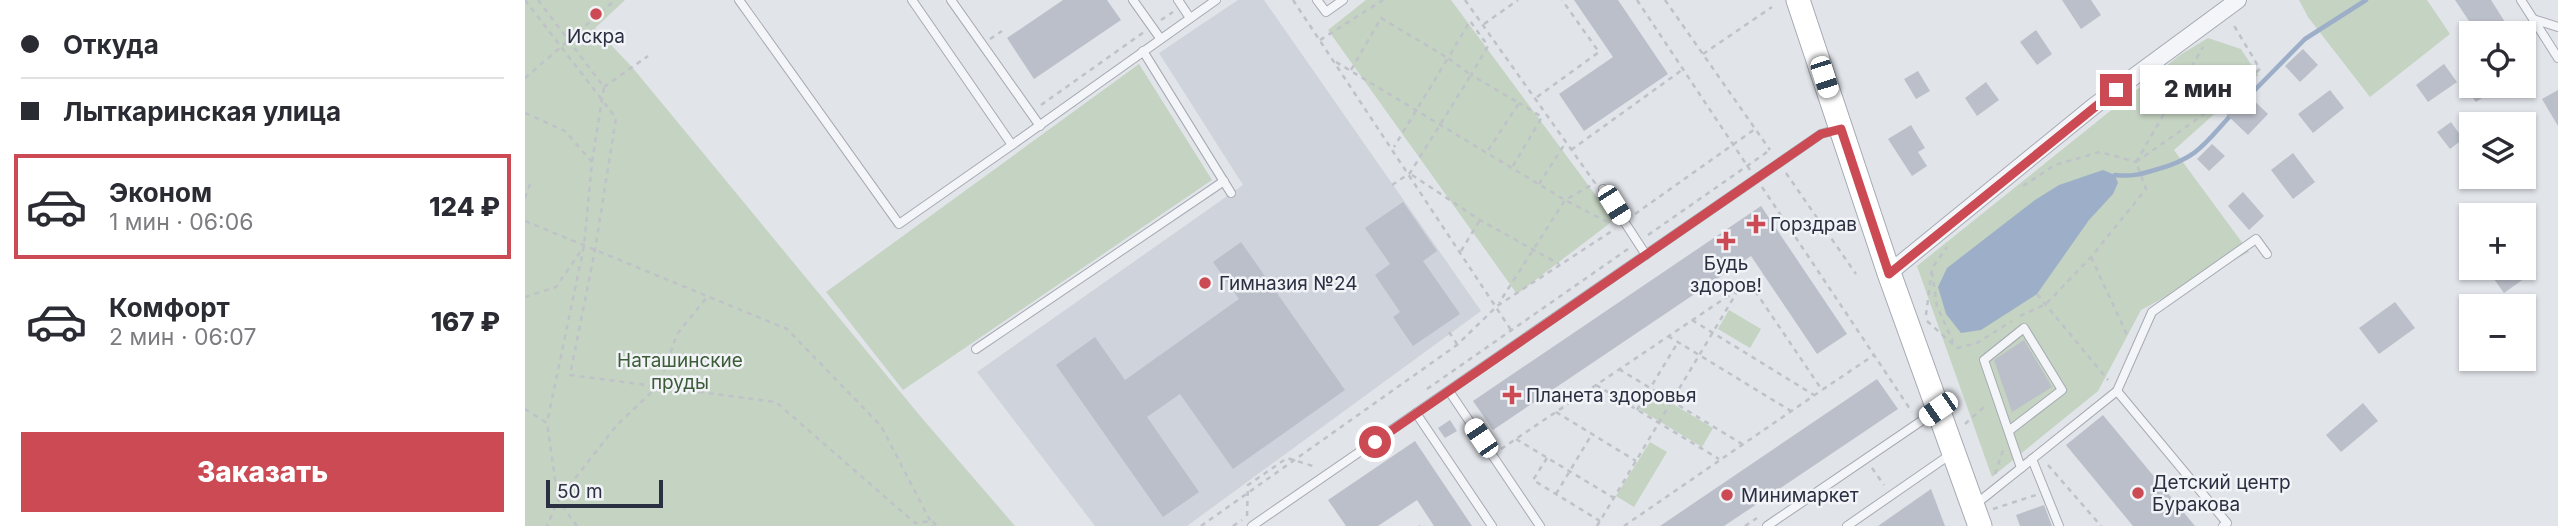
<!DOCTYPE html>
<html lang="ru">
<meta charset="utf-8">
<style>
body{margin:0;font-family:Inter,sans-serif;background:#f2f2f3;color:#2b2b33;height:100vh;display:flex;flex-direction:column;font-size:26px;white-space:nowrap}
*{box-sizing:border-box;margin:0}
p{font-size:23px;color:#7c7c81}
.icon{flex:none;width:38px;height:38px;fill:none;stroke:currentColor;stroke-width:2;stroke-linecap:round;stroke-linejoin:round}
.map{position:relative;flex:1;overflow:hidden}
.sheet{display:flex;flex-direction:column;background:#fff;width:525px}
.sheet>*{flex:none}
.hud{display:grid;align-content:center;height:154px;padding:0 21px;background:#fff}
.fabs{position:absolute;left:1934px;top:21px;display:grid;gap:14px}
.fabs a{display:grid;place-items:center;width:77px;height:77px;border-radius:0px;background:#fff;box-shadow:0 2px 5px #0004;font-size:35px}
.scale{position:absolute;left:21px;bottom:18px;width:117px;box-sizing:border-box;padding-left:7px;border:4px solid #2a3041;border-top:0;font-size:19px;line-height:24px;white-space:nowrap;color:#2a3041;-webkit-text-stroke:5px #f1f3f7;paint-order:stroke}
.end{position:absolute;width:32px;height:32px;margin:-16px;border:9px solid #cb4a53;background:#fff;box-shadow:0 0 0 4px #fff}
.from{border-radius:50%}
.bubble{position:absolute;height:49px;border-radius:0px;background:#fff;box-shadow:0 2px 5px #0004;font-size:23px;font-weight:800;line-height:49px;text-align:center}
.car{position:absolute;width:21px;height:42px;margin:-21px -10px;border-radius:9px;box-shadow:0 0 5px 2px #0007;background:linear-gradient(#fff 24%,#345 0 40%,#fff 0 76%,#345 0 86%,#fff 0)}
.hud b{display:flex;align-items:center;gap:24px;height:66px;font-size:26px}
.hud b+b{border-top:2px solid #e1e1e2}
.hud i{width:18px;height:18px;background:#2b2b33}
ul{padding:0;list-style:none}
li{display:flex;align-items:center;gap:21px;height:105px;margin:0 14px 10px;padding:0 7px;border:4px solid transparent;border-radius:0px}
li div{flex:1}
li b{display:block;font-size:26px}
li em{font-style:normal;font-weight:800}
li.on{border-color:#cb4a53}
li>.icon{width:63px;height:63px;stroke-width:1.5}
.action{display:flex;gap:14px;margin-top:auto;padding:14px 21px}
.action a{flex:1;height:80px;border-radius:0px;background:#cb4a53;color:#fff;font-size:28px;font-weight:800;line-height:80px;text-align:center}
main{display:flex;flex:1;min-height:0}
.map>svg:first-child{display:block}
</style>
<main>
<section class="sheet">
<div class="hud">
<b><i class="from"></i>Откуда</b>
<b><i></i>Лыткаринская улица</b>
</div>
<ul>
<li class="on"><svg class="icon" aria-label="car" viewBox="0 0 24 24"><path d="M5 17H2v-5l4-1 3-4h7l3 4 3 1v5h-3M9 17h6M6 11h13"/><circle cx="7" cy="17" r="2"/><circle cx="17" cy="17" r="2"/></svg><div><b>Эконом</b><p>1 мин · 06:06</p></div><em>124 ₽</em></li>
<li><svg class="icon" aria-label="car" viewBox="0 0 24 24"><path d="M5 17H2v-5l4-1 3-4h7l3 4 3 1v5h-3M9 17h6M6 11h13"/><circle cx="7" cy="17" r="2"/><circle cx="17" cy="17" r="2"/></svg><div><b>Комфорт</b><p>2 мин · 06:07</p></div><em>167 ₽</em></li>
</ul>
<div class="action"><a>Заказать</a></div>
</section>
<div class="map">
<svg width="2033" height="526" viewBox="0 0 2033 526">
<rect width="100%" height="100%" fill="#e1e4e9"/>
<polygon fill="#cfd3db" points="713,0 739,0 956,311 662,526 570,526 452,372 718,185 634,53"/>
<g fill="#c5d3c2">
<polygon points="0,0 100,0 70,28 107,67 396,417 490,526 0,526"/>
<polygon points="841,0 926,0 1089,220 992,294 803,30"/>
<polygon points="1774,0 1902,0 1925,34 1845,97 1783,17"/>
<polygon points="1683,38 1716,49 1733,75 1649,150 1724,252 1616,310 1573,391 1467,477 1392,266 1655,55"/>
<polygon points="614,64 687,180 378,390 301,292"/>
<polygon points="1204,310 1236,329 1225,348 1193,329"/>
<polygon points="1126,391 1188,428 1177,447 1114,409"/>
<polygon points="1125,442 1142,452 1109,507 1091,496"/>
</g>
<polygon fill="#9dafc8" points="1578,170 1590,175 1593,183 1588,194 1564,220 1512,294 1456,330 1436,333 1421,314 1413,287 1422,268 1510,200 1534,185"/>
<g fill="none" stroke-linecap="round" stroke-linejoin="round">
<g stroke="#9dafc8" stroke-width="4.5">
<polyline points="1720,100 1780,39 1841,0"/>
<path d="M1590 175C1607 177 1617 174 1633 169 1673 158 1680 143 1707 114"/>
</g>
</g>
<g fill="#bbbfc9">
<polygon points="538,0 582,0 596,20 509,79 482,38"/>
<polygon points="1049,0 1093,0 1143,74 1059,131 1034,94 1088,57"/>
<polygon points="1537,0 1566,0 1576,15 1556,29"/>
<polygon points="1930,0 1966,0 1987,33 1952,33"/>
<polygon points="1511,30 1527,54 1512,65 1495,42"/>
<polygon points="1778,49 1793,65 1775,82 1760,66"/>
<polygon points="1919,64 1932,82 1903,102 1891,85"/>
<polygon points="1393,71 1405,91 1391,99 1379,79"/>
<polygon points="1461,82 1474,100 1452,116 1440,98"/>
<polygon points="1939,86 1975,86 1951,102"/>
<polygon points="1805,90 1819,108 1788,133 1773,114"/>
<polygon points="2033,90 2033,126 2017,99"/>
<polygon points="1720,92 1743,114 1723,135 1700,113"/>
<polygon points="1926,122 1938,139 1925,149 1912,132"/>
<polygon points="1386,125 1400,148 1393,152 1402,166 1387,176 1363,139"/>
<polygon points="1687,144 1700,156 1684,171 1672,159"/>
<polygon points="1768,153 1790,182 1768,199 1746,170"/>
<polygon points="1718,192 1739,216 1724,230 1703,206"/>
<polygon points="878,202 912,251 898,261 935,314 888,346 868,317 875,312 850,275 865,264 840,228"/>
<polygon points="1236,206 1322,334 1292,354 1226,256 968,430 948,401"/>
<polygon points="716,242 820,390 708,469 655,394 622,417 674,492 638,517 531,365 570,337 600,380 714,299 688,262"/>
<polygon points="1961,268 1992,268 2000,278 1979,293"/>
<polygon points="1870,302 1890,328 1854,354 1834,328"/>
<polygon points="1499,340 1527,387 1487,412 1469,360"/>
<polygon points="1352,379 1373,409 1226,508 1199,526 1135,526"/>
<polygon points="1838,403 1853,421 1816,452 1801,435"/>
<polygon points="1578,415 1670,526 1608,526 1541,445"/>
<polygon points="925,420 932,431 920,438 913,428"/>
<polygon points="890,441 947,526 909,526 892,500 853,526 821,526 803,500"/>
<polygon points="1406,489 1420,526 1353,526"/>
<polygon points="1519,505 1527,526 1495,526 1491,515"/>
</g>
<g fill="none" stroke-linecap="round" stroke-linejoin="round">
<g stroke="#a6aab3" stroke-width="10">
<g id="lane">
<polyline points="214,0 374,224 487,145"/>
<polyline points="387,0 487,145 691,0"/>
<polyline points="426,0 515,126"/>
<polyline points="608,0 635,38"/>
<polyline points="653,0 665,18"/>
<polyline points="792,0 801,12 818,0"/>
<polyline points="1996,0 2033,58"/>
<polyline points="2008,19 2033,27"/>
<polyline points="618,51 706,193"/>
<polyline points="1078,189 1121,255"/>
<polyline points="451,349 699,181"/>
<polyline points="924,391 1015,526"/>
<polyline points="1592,391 1627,312 1731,239 1742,254"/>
<polyline points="891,413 967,526"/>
<polyline points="1485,430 1537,390 1499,328 1459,360 1496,468"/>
<polyline points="1507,459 1534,526"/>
<polyline points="1451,504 1592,391 1702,523 1698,526"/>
<polyline points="727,526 1296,134 1313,129"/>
<polyline points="1242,526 1411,411"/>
<polyline points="1322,526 1426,454"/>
</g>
</g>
<g stroke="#a6aab3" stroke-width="18">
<polyline id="street" points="1364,273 1569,106 1713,0"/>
</g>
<g stroke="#a6aab3" stroke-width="25">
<polyline id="secondary" points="1273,0 1364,273 1455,526"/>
</g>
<g stroke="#bfc2c8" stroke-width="2.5" stroke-dasharray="5 5" stroke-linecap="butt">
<polyline points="0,0 91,118 70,250 45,375 251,402 390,523 407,521 412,526"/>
<polyline points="13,0 79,87 67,162"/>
<polyline points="768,0 986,330"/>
<polyline points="940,0 1070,183 1040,200 974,303"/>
<polyline points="1112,0 1225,170"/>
<polyline points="1140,0 1245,150"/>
<polyline points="636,20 648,12"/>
<polyline points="959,24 993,0"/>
<polyline points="465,39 477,31"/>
<polyline points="795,40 858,0"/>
<polyline points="1178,54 1247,7"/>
<polyline points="811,62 1040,200 1086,224"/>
<polyline points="826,70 856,18 923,58 869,147"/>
<polyline points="0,78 90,0"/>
<polyline points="79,87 123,56"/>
<polyline points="1012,97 1074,52 1037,0"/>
<polyline points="516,105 619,32"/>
<polyline points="0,113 40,131 67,162 59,246 22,423"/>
<polyline points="1046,150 1157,70"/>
<polyline points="1611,162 1671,120 1735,69 1708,24"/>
<polyline points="988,166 1017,117 994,103"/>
<polyline points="1261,173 1331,274"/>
<polyline points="887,175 955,220 1034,264"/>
<polyline points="1014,184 1041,142"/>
<polyline points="867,185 885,173 946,75 923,58 945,21 963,46 946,75 994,103 962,152"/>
<polyline points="1498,186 1530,165 1575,152 1611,162"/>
<polyline points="1237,187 1387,412"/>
<polyline points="0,198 5,184"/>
<polyline points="1110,214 1230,129"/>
<polyline points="0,221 262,329 356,426 408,526"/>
<polyline points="1123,235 1245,150"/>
<polyline points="936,251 955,220"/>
<polyline points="1566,257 1603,337"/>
<polyline points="1407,272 1412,306 1428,342"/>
<polyline points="1512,294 1583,380"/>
<polyline points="0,297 31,287 58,248"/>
<polyline points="1401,315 1407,268 1422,247"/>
<polyline points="1495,316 1521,304 1566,257 1621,189 1611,162 1678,47"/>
<polyline points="1167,320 1289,395"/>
<polyline points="1402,321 1432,348 1452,343 1487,321"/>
<polyline points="924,332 932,344"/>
<polyline points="1143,336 1266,411"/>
<polyline points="1094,369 1217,444"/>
<polyline points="1071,385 1194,459"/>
<polyline points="902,389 1103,249"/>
<polyline points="0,409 22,423 33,500 22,526"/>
<polyline points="1112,410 1153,342"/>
<polyline points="1031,412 1111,461"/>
<polyline points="1440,424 1461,405"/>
<polyline points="991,439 1089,498"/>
<polyline points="976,449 1224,282 1297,390 1349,355"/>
<polyline points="1022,458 1008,480 1075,521"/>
<polyline points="1523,465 1576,526"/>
<polyline points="1347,468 1359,485"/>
<polyline points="1470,474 1478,450"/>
<polyline points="1031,494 1067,434"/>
<polyline points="1468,509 1511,495"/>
<polyline points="722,516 723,485 762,458 791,467"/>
<polyline points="52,526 33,500 92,425 134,385 152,334 183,296"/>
<polyline points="676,526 932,345 972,306 1090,229"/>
<polyline points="708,526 717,520"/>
<polyline points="894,526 895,526"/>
<polyline points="1072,526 1212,292"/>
<polyline points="1099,526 1297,390"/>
<polyline points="1220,526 1232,518"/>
</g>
<use href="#lane" stroke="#f4f5f8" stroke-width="8"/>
<use href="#street" stroke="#f4f5f8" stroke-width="16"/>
<use href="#secondary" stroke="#fff" stroke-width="23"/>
</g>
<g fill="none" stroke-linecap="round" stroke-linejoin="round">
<polyline stroke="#cb4a53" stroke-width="9" points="850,442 1296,134 1316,129 1364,274 1591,90"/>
</g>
<g fill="#cb4a53" stroke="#f1f3f7" stroke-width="2.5">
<circle cx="71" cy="14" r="7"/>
<path d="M1227.5 213.5h7v7h7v7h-7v7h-7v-7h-7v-7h7z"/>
<path d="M1197.5 230.5h7v7h7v7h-7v7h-7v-7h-7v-7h7z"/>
<circle cx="680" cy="283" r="7"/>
<path d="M983.5 384.5h7v7h7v7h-7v7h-7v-7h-7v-7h7z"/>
<circle cx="1613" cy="493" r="7"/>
<circle cx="1202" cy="495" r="7"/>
</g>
<g text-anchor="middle" stroke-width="5" stroke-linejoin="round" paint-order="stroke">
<g font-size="19" fill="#2a3041" stroke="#f1f3f7" text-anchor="start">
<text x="71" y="43" text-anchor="middle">Искра</text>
<text x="1245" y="231">Горздрав</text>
<text x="1201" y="270" text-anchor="middle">Будь<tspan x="1201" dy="22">здоров!</tspan></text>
<text x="694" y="290">Гимназия №24</text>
<text x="1001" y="402">Планета здоровья</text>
<text x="1627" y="489">Детский центр<tspan x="1627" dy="22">Буракова</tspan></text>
<text x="1216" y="502">Минимаркет</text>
</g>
<g font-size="19" fill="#3c5c37" stroke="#f1f3f7">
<text x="155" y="367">Наташинские<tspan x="155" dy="22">пруды</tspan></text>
</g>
</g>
</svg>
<div class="fabs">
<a><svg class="icon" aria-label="locate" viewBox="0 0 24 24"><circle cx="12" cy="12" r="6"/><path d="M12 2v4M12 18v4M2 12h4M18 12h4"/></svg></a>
<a><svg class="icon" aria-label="layers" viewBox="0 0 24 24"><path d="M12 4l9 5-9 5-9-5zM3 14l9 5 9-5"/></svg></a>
<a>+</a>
<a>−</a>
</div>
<div class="scale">50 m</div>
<i class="end from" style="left:850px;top:442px"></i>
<i class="end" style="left:1591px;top:90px"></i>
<div class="bubble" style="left:1615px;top:65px;width:116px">2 мин</div>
<i class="car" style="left:1299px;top:77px;rotate:162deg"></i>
<i class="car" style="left:1089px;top:205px;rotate:148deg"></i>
<i class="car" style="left:1413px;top:409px;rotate:235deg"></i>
<i class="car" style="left:956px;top:438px;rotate:326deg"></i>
</div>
</main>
